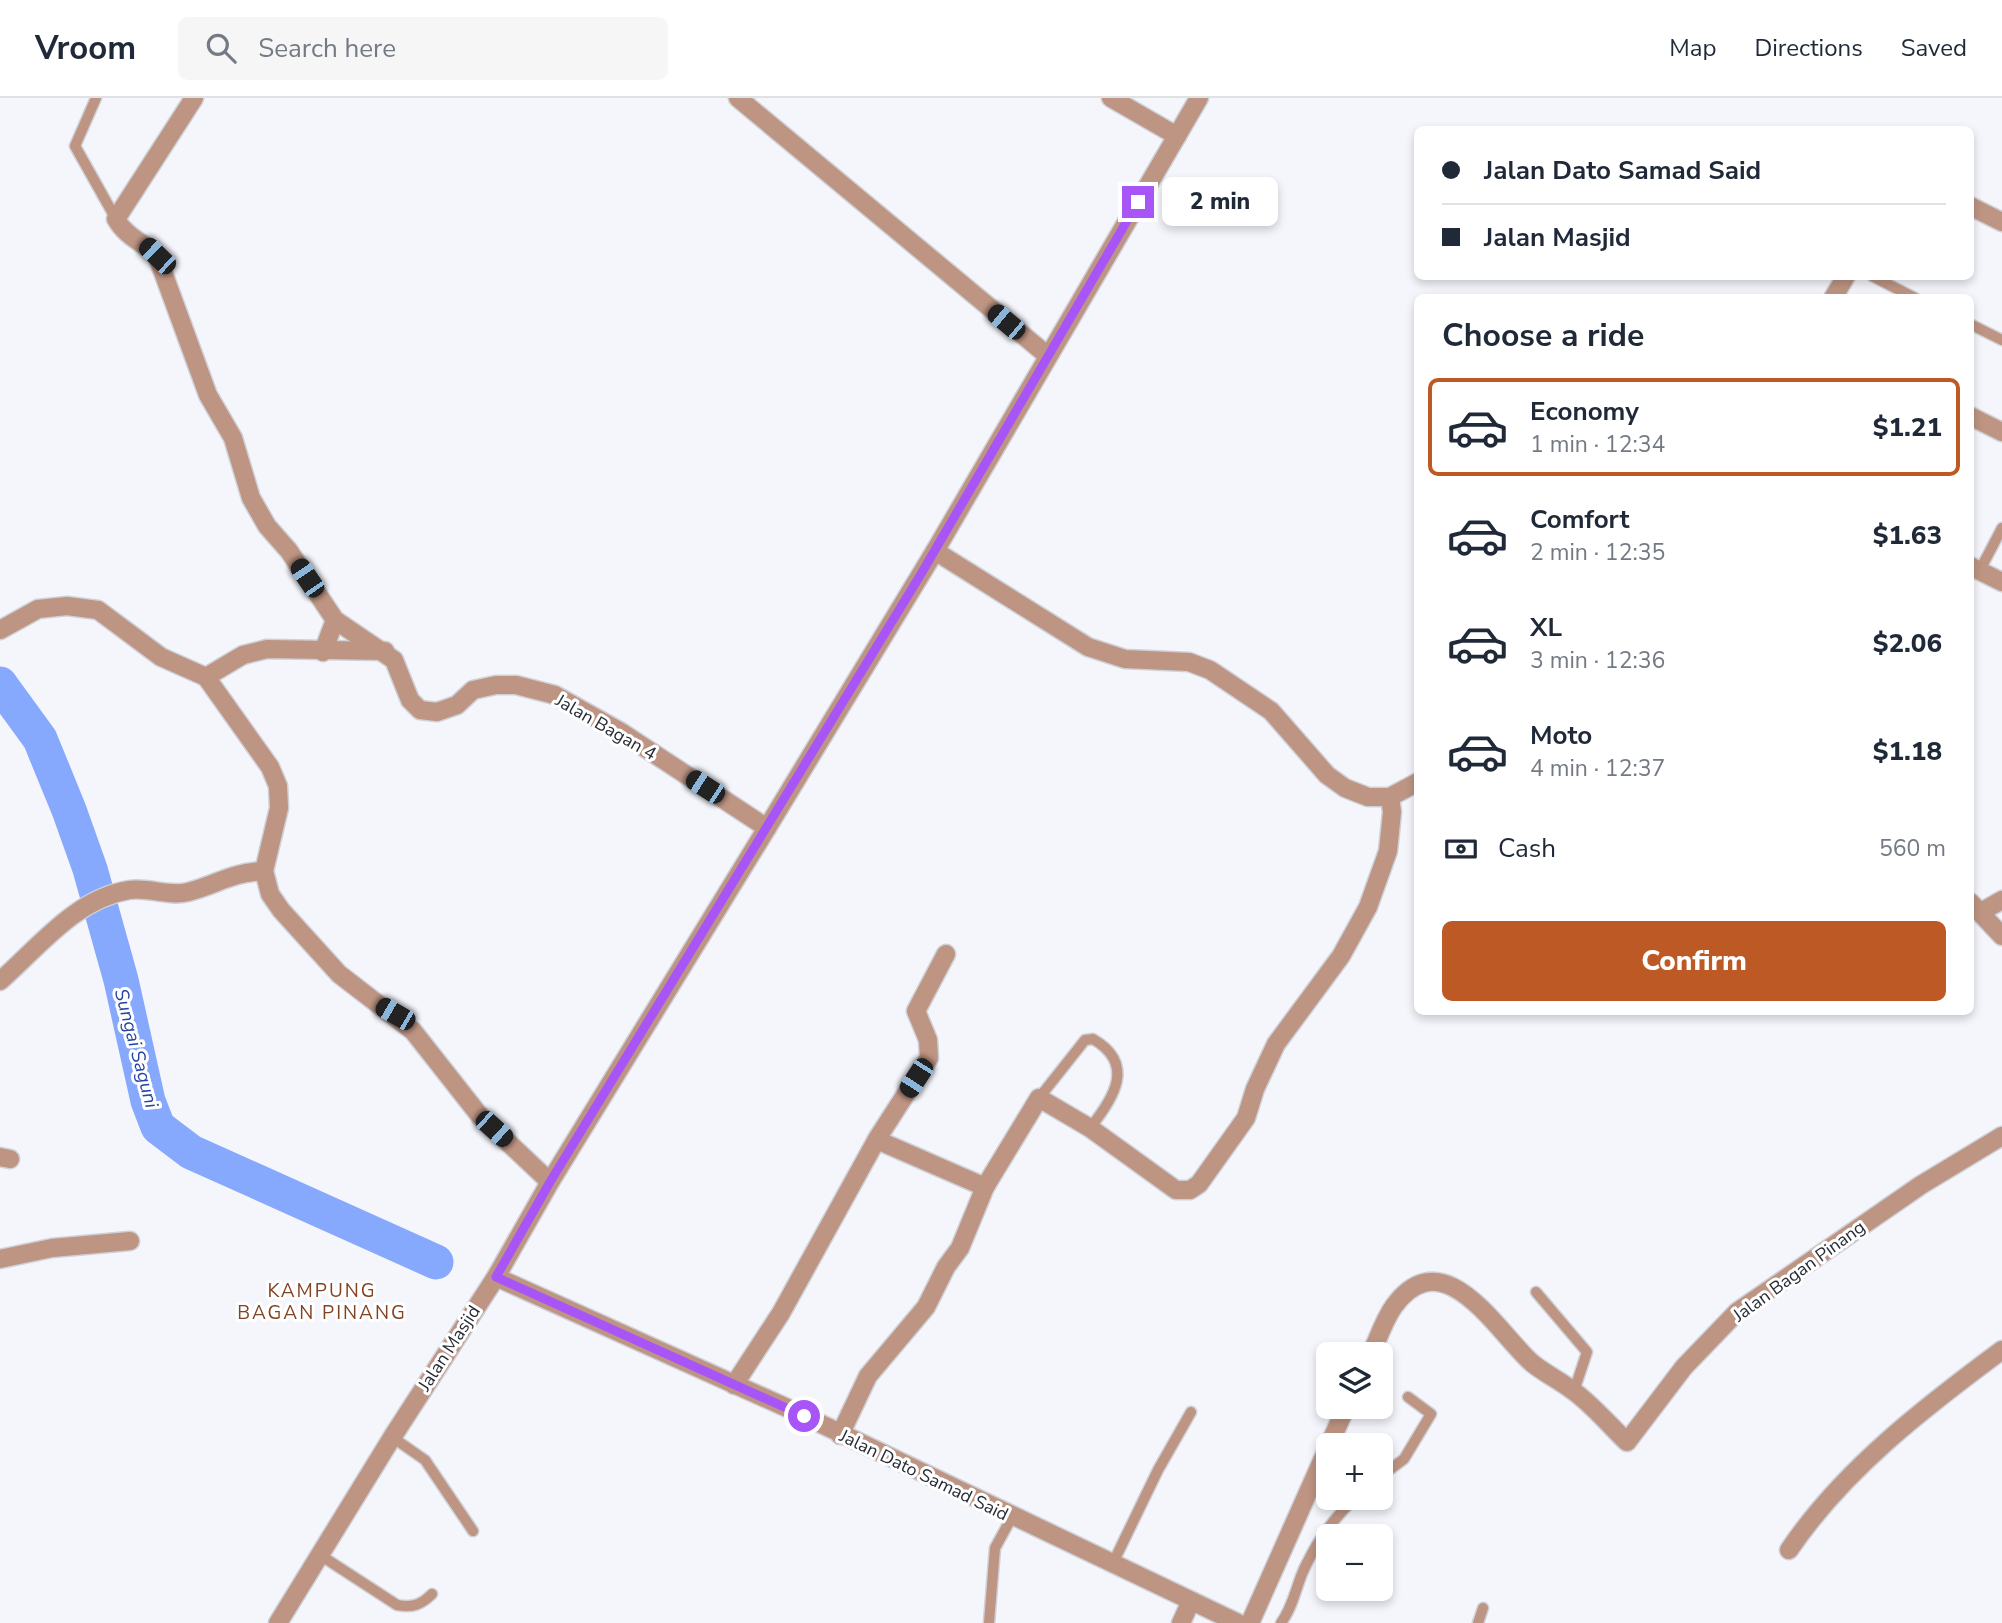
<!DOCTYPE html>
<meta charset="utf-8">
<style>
body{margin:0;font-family:"Nunito Sans",sans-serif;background:#f6f6f7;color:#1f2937;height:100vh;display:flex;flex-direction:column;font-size:26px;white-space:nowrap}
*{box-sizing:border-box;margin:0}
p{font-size:23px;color:#747a83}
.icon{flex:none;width:38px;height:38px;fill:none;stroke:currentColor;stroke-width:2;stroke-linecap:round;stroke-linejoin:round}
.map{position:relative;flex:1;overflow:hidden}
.panel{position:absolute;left:1414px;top:196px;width:560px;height:721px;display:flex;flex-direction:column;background:#fff;border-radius:10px;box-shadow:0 4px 10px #0003}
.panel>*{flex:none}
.hud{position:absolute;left:1414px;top:28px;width:560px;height:154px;border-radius:10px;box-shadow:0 4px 10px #0003;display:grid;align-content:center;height:154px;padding:0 28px;background:#fff}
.tools{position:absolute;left:1316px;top:1244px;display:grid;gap:14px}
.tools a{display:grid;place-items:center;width:77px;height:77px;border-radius:10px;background:#fff;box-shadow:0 4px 10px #0003;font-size:35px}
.end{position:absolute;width:32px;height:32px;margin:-16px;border:9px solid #a855f7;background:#fff;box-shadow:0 0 0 4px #fff}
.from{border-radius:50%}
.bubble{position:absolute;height:49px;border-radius:10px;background:#fff;box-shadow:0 4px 10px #0003;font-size:23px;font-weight:800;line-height:49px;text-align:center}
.car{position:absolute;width:21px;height:42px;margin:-21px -10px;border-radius:9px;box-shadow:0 0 5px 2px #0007;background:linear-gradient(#222 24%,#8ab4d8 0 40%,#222 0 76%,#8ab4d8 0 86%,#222 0)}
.hud b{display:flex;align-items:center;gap:24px;height:66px;font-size:26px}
.hud b+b{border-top:2px solid #e0e1e3}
.hud i{width:18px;height:18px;background:#1f2937}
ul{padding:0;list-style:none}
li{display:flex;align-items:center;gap:21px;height:98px;margin:0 14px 10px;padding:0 14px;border:4px solid transparent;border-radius:10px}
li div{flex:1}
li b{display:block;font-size:26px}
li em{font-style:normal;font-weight:800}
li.active{border-color:#bd5924}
li>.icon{width:63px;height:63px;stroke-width:1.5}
h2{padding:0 28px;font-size:32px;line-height:84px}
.pay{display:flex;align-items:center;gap:18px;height:77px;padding:0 28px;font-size:26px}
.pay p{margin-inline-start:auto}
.primary-button{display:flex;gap:14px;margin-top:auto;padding:14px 28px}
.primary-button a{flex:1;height:80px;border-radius:10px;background:#bd5924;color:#fff;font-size:28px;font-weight:800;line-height:80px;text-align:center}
header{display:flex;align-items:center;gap:42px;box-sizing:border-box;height:98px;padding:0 35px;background:#fff;border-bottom:2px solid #e0e1e3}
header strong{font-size:33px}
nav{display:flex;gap:38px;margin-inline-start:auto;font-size:24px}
.search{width:490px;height:63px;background:#f6f6f7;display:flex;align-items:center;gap:18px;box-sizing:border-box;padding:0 24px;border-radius:10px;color:#747a83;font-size:26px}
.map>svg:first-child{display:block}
</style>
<header>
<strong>Vroom</strong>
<div class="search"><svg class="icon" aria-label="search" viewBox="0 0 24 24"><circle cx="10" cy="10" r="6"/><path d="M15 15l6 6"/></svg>Search here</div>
<nav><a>Map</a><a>Directions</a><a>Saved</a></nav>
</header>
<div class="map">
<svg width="2002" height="1525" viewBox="0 0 2002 1525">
<rect width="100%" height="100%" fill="#f4f6fc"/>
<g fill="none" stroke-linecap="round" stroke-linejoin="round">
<polyline stroke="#87a9fd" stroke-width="35" points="0,586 40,641 69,712 90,771 121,882 148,1003 158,1029 191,1054 436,1164"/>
<g stroke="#cfd1d8" stroke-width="13">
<g id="service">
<polyline points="96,0 75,48 116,121"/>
<polyline points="1872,178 1915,200"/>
<polyline points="1970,226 2002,242"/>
<polyline points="1980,472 2002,430"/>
<path d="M1039 1000 1085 942 1093 941C1136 966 1114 1000 1090 1030"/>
<polyline points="1536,1194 1587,1254 1574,1293"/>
<polyline points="392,1339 425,1362 473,1433"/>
<polyline points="1381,1378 1404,1361 1431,1316 1408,1299"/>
<path d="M320 1457 397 1507C412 1510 421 1507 432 1496"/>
<polyline points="1112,1467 1158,1372 1191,1314"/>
<polyline points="989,1525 995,1450 1012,1419"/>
<path d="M1281 1525C1295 1506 1296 1485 1307 1465 1319 1440 1335 1419 1355 1400"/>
<polyline points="1478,1525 1483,1510"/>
</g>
</g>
<g stroke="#cfd1d8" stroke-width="21">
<g id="minor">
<path d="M194 0 116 121C126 139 143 144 157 158L208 297 233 340 251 400 267 428 289 453 335 522 394 562 410 602 420 612 437 614 457 607 473 592 496 587H516L555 597 621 634 767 730"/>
<polyline points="738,0 1048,258"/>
<polyline points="1111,0 1177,38"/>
<polyline points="1970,108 2002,124"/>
<polyline points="1833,200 1846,178"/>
<polyline points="1970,318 2002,334"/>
<polyline points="935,453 1088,549 1125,561 1189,564 1210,572 1271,613 1327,677 1345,690 1368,699 1390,699 1418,684"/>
<polyline points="1970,468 2002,484"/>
<polyline points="0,532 38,511 67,508 98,512 161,559 206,579 270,669 278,688 279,710 264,773 270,796 281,812 339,876 413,933 480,1018 550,1084"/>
<polyline points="323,554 335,522"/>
<polyline points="206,579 243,557 267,551 385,553"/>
<polyline points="1970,804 2002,838"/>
<polyline points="1981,814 2002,802"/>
<path d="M0 883C39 849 75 801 129 792 149 789 168 799 188 794 219 786 229 775 264 773"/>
<polyline points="877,1042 985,1089"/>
<polyline points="0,1059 10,1061"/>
<polyline points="0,1161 52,1150 130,1143"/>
<polyline points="496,1179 794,1313 1238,1525"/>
<path d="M1371 1256C1378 1241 1384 1222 1394 1208 1444 1140 1497 1234 1532 1265 1544 1275 1559 1282 1572 1292 1592 1306 1609 1327 1627 1344L1684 1269 1737 1214 1921 1087 2002 1038"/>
<polyline points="734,1287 781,1215 877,1041 929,960 928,942 916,913 946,856"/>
<polyline points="840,1337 868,1278 926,1209 946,1169 960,1150 985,1089 1039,1000 1090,1030 1176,1092 1190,1092 1199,1086 1246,1020 1255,991 1276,946 1341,858 1368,809 1388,753 1392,714 1390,699"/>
<path d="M1789 1452C1843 1372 1925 1309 2002 1252"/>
<polyline points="278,1525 393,1338 496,1179 550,1084 767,730 935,453 1199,0"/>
<polyline points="1181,1525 1191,1503"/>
<polyline points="1250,1525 1346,1309"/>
</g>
</g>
<use href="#service" stroke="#be9482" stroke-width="10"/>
<use href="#minor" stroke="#be9482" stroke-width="18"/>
</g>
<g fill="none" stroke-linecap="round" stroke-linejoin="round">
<polyline stroke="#a855f7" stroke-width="9" points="804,1318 496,1179 550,1084 921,476 1138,104"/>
</g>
<g text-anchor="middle" stroke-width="6" stroke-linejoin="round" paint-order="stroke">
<g font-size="18" fill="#262b35" stroke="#fff">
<text transform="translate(606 629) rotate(30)" y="6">Jalan Bagan 4</text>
<text transform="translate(1799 1173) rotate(-36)" y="6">Jalan Bagan Pinang</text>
<text transform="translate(449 1250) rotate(-57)" y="6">Jalan Masjid</text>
<text transform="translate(924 1377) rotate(26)" y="6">Jalan Dato Samad Said</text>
</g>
<g font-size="19" font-style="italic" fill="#2644a3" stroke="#fff">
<text transform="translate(137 950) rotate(75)" y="7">Sungai Saguni</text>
</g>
<g font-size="19" letter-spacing="2" fill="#834222" stroke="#fff">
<text x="322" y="1199">KAMPUNG<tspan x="322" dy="22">BAGAN PINANG</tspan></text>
</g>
</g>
</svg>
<div class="tools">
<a><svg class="icon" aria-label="layers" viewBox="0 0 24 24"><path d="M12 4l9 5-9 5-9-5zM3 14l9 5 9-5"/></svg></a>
<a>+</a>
<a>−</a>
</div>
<i class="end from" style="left:804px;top:1318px"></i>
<i class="end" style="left:1138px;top:104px"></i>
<div class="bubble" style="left:1162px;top:79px;width:116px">2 min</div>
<i class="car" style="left:157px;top:158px;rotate:314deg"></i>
<i class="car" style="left:1006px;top:224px;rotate:310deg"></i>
<i class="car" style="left:307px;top:480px;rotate:326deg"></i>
<i class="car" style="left:705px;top:689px;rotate:303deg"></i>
<i class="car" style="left:395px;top:916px;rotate:300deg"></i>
<i class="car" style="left:916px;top:980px;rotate:213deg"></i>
<i class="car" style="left:494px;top:1031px;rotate:132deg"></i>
<div class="hud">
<b><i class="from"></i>Jalan Dato Samad Said</b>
<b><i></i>Jalan Masjid</b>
</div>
<section class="panel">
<h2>Choose a ride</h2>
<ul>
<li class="active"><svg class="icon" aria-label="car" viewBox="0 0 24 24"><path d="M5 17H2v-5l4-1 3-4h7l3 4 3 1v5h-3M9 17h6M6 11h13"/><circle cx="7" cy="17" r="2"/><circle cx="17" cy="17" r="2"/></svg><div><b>Economy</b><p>1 min · 12:34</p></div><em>$1.21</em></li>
<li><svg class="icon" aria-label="car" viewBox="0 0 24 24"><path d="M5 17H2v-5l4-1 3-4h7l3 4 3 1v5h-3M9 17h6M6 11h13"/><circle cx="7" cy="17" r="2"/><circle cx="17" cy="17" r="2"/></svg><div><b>Comfort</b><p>2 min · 12:35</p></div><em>$1.63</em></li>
<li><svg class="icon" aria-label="car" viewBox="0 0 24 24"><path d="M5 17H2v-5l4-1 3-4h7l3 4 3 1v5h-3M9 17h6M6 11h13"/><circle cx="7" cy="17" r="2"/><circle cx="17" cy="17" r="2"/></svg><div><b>XL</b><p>3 min · 12:36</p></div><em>$2.06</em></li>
<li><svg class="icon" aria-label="car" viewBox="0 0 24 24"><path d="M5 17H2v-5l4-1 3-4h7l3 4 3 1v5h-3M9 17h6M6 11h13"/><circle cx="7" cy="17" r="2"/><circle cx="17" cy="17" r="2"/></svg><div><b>Moto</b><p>4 min · 12:37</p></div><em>$1.18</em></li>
</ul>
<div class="pay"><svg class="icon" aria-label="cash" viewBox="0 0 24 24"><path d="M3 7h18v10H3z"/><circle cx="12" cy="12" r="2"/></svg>Cash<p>560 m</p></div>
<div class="primary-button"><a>Confirm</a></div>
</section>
</div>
